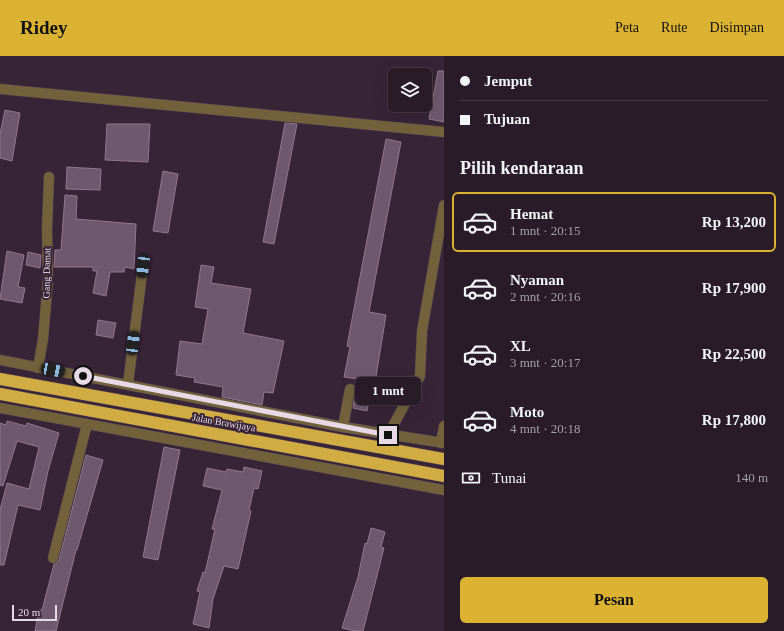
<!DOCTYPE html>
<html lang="id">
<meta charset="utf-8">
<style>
body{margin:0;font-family:Georgia,serif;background:#362835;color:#f1f3f6;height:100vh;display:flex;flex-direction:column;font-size:15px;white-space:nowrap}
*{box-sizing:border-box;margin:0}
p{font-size:13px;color:#a5a1a8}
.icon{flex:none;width:22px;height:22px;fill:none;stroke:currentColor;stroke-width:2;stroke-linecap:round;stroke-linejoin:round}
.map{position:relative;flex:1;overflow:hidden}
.sheet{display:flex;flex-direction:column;background:#2a1b29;width:340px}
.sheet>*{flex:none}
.hud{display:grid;align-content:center;height:88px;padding:0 16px;background:#2a1b29}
.controls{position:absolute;left:388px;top:12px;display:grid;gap:8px}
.controls a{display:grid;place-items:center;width:44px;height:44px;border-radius:6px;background:#2a1b29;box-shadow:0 4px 16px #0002,0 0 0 1px #463946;font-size:20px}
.scale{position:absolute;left:12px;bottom:10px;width:45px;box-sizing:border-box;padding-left:4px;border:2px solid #e7dae6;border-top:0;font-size:11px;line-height:14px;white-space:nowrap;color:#e7dae6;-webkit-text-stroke:3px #382437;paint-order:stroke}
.end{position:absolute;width:18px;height:18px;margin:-9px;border:5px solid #e7dae6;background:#111;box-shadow:0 0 0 2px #111}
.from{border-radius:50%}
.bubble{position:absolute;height:28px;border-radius:6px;background:#2a1b29;box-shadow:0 4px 16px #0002,0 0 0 1px #463946;font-size:13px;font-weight:600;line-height:28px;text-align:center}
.car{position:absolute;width:12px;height:24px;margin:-12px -6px;border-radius:5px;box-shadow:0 0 3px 1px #0007;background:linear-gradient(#222 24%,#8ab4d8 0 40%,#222 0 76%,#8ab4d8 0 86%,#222 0)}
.hud b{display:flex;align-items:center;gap:14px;height:38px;font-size:15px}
.hud b+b{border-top:1px solid #463946}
.hud i{width:10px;height:10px;background:#f1f3f6}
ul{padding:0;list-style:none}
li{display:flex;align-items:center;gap:12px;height:60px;margin:0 8px 6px;padding:0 8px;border:2px solid transparent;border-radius:6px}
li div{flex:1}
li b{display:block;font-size:15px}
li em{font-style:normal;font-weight:600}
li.current{border-color:#dcb233}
li>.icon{width:36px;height:36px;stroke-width:1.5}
h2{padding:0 16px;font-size:18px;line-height:48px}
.pay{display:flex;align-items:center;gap:10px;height:44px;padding:0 16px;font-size:15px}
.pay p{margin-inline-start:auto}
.cta{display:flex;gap:8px;margin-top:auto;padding:8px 16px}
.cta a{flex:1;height:46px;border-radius:6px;background:#dcb233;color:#111;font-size:16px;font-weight:600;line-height:46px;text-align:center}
header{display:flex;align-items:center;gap:24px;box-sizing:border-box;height:56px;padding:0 20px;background:#dcb233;color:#111}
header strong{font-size:19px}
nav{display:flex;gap:22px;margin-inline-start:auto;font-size:14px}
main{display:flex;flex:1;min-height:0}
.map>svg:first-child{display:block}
</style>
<header>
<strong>Ridey</strong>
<nav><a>Peta</a><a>Rute</a><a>Disimpan</a></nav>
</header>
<main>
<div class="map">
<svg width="444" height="575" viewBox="0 0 444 575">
<rect width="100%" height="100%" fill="#382437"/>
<g fill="#6e586d" stroke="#90788e">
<polygon points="438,15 444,15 444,66 429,63"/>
<polygon points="5,54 20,57 12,105 0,102 0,78"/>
<polygon points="285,67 297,68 274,188 263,186"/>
<polygon points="107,68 150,68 148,106 105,104"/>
<polygon points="386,83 401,86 369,256 386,259 373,339 370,338 367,355 353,352 357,323 344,321 350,291 347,290"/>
<polygon points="67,111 101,113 100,134 66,133"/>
<polygon points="163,115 178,118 168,177 153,175"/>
<polygon points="65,139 77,140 76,163 136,168 134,213 125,211 124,216 110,216 106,240 93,237 97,215 93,215 93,211 54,211 55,194 61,194"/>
<polygon points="7,195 24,199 18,231 25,232 22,247 0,243"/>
<polygon points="28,196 41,199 40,212 26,209"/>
<polygon points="201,209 214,211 211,227 251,233 243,277 284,285 273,337 264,336 262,349 222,341 223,331 194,326 195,322 176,319 180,285 202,288 208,253 195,251"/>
<polygon points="98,264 116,267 113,282 96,279"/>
<polygon points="7,365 26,370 27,367 59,377 48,415 40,454 18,449 4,509 0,509 0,454 7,427 29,433 39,391 17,385 3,430 0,429 0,367 6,369"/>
<polygon points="164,391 180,394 158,504 143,501"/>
<polygon points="86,399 103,404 77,494 76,494 56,575 35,575 39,554 42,554 54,508 59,504"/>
<polygon points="244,411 262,415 258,433 254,432 249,454 251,455 238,513 224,510 213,543 209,572 193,568 200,536 197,535 203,516 205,517 215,473 212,473 222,434 203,430 207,412 226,416 227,413 243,416"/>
<polygon points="371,472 385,476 381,491 384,492 363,575 355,575 342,572 358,521 365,487 367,488"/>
</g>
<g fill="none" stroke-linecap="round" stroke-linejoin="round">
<g stroke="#544153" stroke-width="11">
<g id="minor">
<polyline points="0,33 444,76"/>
<polyline points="0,304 343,371 444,387"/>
<polyline points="38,312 43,283 48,224 47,173 49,121"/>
<polyline points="128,328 143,210"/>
<polyline points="0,352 444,434"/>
<polyline points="343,371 350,333"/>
<polyline points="388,379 420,320 422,275 444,149"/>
<polyline points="441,387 444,370"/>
<polyline points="53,502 87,368"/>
</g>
</g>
<g stroke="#544153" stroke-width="13">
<g id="highway">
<polyline points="0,323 444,403"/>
<polyline points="0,338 444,420"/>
</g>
</g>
<use href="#minor" stroke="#71623c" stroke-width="10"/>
<use href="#highway" stroke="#d1ac42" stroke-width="12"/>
</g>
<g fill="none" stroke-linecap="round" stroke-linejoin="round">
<polyline stroke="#e7dae6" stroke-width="5" points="83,320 388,379"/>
</g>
<g text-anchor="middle" stroke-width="4" stroke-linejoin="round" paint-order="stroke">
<g font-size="10" fill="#e7dae6" stroke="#382437">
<text transform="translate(46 217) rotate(-89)" y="4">Gang Damat</text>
<text transform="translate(224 366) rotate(10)" y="4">Jalan Brawijaya</text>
</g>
</g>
</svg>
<div class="controls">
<a><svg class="icon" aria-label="layers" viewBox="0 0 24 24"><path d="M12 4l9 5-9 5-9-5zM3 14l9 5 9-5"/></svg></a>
</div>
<div class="scale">20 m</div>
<i class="end from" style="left:83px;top:320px"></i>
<i class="end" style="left:388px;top:379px"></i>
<div class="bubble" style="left:355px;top:321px;width:66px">1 mnt</div>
<i class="car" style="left:143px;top:210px;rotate:187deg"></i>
<i class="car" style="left:133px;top:287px;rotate:7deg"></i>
<i class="car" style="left:53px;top:314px;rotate:101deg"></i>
</div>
<section class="sheet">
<div class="hud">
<b><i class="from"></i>Jemput</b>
<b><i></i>Tujuan</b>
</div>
<h2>Pilih kendaraan</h2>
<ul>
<li class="current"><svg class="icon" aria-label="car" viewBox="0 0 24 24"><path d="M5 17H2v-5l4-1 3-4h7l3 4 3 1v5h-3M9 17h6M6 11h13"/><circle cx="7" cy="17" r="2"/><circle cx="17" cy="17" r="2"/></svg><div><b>Hemat</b><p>1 mnt · 20:15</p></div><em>Rp 13,200</em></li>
<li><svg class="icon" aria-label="car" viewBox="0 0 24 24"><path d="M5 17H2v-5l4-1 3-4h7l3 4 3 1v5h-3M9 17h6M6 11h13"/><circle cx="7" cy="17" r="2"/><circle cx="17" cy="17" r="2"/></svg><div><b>Nyaman</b><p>2 mnt · 20:16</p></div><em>Rp 17,900</em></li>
<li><svg class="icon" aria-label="car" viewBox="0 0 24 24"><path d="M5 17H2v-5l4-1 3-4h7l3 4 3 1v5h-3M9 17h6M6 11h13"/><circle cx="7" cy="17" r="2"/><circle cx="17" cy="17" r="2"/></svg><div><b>XL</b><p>3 mnt · 20:17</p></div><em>Rp 22,500</em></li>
<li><svg class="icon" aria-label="car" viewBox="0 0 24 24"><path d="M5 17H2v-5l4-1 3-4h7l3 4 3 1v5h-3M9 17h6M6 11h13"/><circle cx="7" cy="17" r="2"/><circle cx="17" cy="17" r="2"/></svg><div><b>Moto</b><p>4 mnt · 20:18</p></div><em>Rp 17,800</em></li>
</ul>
<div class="pay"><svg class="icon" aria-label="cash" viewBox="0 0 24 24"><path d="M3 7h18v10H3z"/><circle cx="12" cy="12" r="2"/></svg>Tunai<p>140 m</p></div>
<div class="cta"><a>Pesan</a></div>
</section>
</main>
